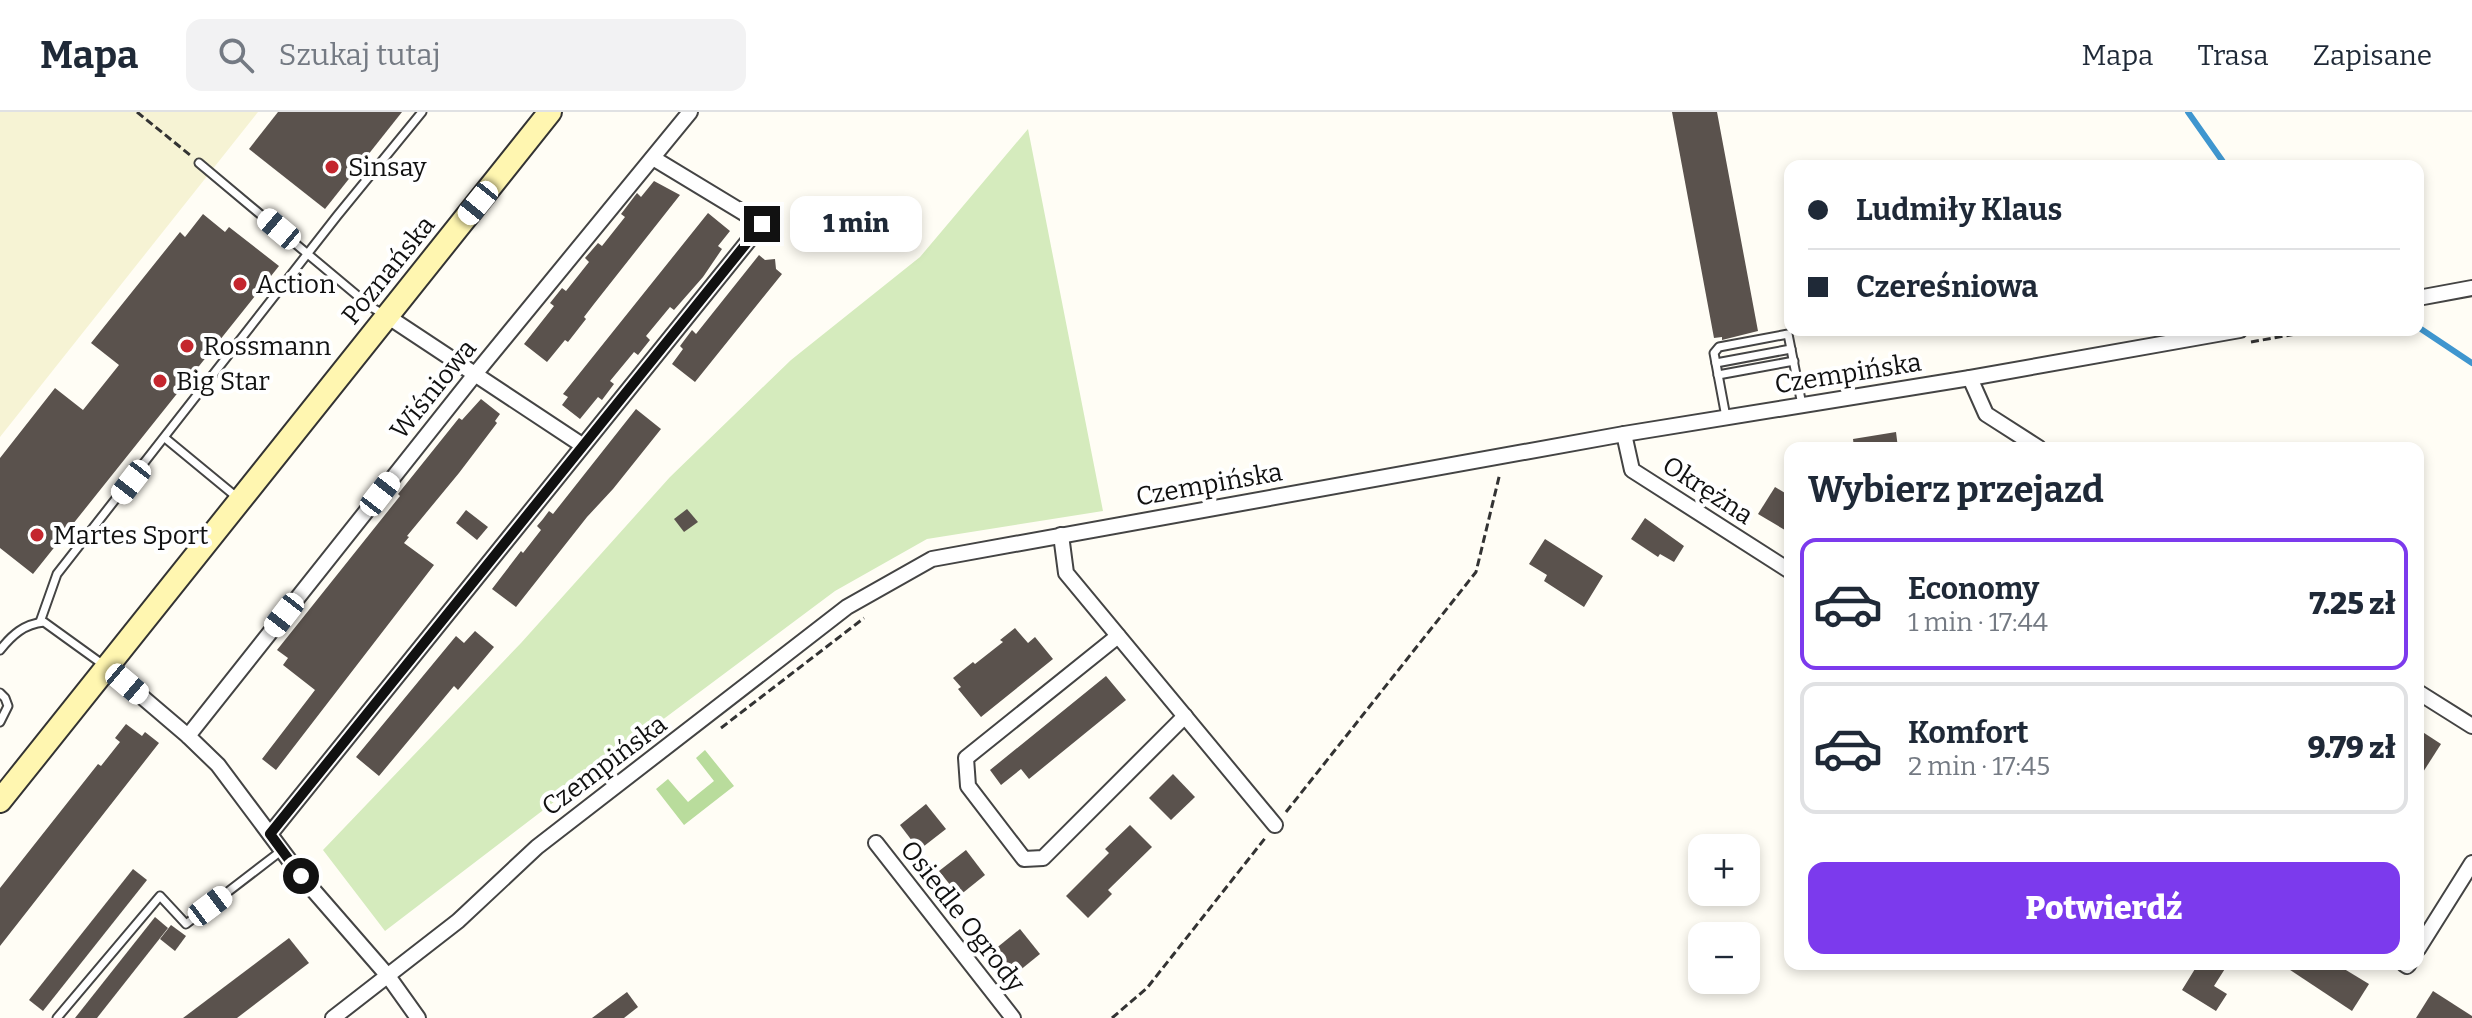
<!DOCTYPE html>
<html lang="pl">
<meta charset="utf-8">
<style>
body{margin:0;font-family:Bitter,serif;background:#f2f2f3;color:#1f2937;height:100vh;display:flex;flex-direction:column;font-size:30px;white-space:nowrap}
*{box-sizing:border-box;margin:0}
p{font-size:26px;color:#747a83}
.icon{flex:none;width:44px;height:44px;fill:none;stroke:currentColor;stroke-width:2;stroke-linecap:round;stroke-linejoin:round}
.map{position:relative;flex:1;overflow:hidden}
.drawer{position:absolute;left:1784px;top:330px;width:640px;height:528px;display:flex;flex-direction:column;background:#fff;border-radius:16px;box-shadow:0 4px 12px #0003}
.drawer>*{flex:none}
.guide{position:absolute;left:1784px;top:48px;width:640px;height:176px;border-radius:16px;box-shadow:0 4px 12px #0003;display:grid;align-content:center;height:176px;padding:0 24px;background:#fff}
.buttons{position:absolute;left:1688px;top:722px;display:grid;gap:16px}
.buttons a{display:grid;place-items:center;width:72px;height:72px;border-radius:16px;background:#fff;box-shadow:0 4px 12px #0003;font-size:40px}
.end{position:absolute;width:36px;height:36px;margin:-18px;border:10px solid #111;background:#fff;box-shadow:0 0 0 4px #fff}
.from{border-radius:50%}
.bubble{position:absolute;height:56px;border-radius:16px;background:#fff;box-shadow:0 4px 12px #0003;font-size:26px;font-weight:800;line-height:56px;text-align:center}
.car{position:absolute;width:24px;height:48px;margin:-24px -12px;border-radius:10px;box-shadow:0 0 6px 2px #0007;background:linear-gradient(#fff 24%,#345 0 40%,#fff 0 76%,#345 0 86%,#fff 0)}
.guide b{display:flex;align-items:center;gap:28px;height:76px;font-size:30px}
.guide b+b{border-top:2px solid #e0e1e3}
.guide i{width:20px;height:20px;background:#1f2937}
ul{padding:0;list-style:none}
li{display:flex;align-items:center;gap:24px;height:132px;margin:0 16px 12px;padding:0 8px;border:4px solid #e0e1e3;border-radius:16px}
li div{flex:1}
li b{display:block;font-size:30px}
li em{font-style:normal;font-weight:800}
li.selected{border-color:#7c3aed}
li>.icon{width:72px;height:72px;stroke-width:1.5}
h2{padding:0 24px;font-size:36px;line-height:96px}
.action{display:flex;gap:16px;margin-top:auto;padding:16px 24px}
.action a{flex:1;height:92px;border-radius:16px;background:#7c3aed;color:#fff;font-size:32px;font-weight:800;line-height:92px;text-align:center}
header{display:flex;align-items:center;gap:48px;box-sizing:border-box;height:112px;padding:0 40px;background:#fff;border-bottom:2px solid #e0e1e3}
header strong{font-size:38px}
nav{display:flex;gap:44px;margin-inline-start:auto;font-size:28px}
.search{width:560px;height:72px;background:#f2f2f3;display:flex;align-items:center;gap:20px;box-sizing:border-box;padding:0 28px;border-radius:16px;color:#747a83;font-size:30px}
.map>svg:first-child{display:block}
</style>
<header>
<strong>Mapa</strong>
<div class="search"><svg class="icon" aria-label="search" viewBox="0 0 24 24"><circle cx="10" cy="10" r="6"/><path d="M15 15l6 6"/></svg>Szukaj tutaj</div>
<nav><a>Mapa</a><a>Trasa</a><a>Zapisane</a></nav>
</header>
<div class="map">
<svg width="2472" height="906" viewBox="0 0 2472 906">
<rect width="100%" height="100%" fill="#fffdf5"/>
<polygon fill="#f6f3d4" points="0,0 258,0 0,325"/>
<polygon fill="#d5ebbd" points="1028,17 1103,399 927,427 835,479 614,644 385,819 323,738 521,531 670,365 791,248 920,145"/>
<polygon fill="#b9dc9c" points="705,638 734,674 684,713 656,677 668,667 688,690 714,669 696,646"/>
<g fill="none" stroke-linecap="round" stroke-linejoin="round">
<g stroke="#3f96cf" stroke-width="6">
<polyline points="2188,0 2226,54"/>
<polyline points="2418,215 2472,251"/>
</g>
</g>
<g fill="#5a524d">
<polygon points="278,0 402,0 325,97 249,37"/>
<polygon points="1672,0 1717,0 1758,219 1722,228 1722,225 1714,226"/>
<polygon points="654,69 680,83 594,192 584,205 586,207 568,230 565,228 547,250 524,232 554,194 550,191 562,176 566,179 589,150 585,146 598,131 602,134 625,105 621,102 637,81 641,85"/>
<polygon points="708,101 730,119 718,134 722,137 703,165 674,198 670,195 646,224 650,228 638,243 634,240 610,269 614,272 602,288 598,285 580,307 562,293 568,285 563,282"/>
<polygon points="203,102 225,120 229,115 279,154 33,462 0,436 0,346 55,276 83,298 119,253 91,231 180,120 185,125"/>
<polygon points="759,143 765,148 775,147 776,157 782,162 695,270 672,252 683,237 680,234 692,218 696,222"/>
<polygon points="481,287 500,302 495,309 497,311 459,361 407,424 409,425 404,431 434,453 276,658 262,647 315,578 283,553 288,546 277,538 400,384 398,382 459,306 462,308"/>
<polygon points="636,297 661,317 613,377 587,405 516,495 492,477 521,439 523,441 541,418 537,414 543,407 549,399 553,402"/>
<polygon points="1896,320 1898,336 1854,336 1853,327"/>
<polygon points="1775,375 1790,384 1790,421 1758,402"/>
<polygon points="687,397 698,410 684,420 674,407"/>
<polygon points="466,398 488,415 477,428 456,411"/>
<polygon points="1645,406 1684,434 1674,450 1660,442 1658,445 1631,427"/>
<polygon points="1545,427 1603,464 1584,495 1544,469 1547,463 1529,452"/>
<polygon points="1015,516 1028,531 1035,525 1053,547 981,605 958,577 961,575 953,566 973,550 975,552 1003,530 1000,528"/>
<polygon points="475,519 494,535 458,578 454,574 379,664 356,645 456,524 464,531"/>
<polygon points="1106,564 1126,588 1029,667 1021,657 1001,673 990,658"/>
<polygon points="126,612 142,624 145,620 159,631 0,834 0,776 98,652 101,654 120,630 115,626"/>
<polygon points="2418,617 2441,632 2418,668"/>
<polygon points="1173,662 1195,685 1171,708 1149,686"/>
<polygon points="926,692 946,717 919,738 900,713"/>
<polygon points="1130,713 1152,735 1108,778 1112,782 1088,806 1066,784 1109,741 1105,737"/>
<polygon points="966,738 985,763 959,784 939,759"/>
<polygon points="133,757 147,768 43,899 29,888"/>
<polygon points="155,805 168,816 97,906 75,906"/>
<polygon points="171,813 186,824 175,839 160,827"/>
<polygon points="1020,817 1040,842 1014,863 994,838"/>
<polygon points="289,826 309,851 237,906 183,906"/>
<polygon points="2198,852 2228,852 2214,874 2227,882 2216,899 2182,878"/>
<polygon points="2281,852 2336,852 2369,872 2352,899"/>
<polygon points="2433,879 2472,904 2472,906 2416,906"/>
<polygon points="627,880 638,895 624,906 592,906"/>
</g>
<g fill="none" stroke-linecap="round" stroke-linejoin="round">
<g stroke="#444" stroke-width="11">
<g id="lane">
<polyline points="199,51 371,195 385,203"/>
<polyline points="1716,251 1791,237"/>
<polyline points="1718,263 1794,249"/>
<polyline points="1726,305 1714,241 1719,235 1788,222 1802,293"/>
<polyline points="165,326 239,387"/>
<polyline points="40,510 57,462 337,104 422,0"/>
<path d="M0 538C12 523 24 512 44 510L105 554"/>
<polyline points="0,581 5,586 8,594 0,610"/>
<polyline points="57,906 160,784 186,812 281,739"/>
</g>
</g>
<g stroke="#444" stroke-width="18">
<g id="street">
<polyline points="2418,186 2472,176"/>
<polyline points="387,204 582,333"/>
<polyline points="1970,266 1986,302 2039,336"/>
<polyline points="1624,322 1632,358 1790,459"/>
<polyline points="1061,423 1066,461 1275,713"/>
<polyline points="1118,524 966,646 968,674 1024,747 1043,746 1185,604"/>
<polyline points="107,555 188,624 218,653 301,764 388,864 418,906"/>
<polyline points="2418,580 2472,614"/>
<polyline points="188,624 476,261 690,0"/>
<polyline points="270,722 762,112 653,46"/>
<polyline points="876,731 1013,906"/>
<polyline points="2418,837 2472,751"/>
<polyline points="2404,852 2407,854 2409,852"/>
<polyline points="333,906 458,809 537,735 847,495 932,447 1624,322 1970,266 2240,218"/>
</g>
</g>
<g stroke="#333" stroke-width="26">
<polyline id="secondary" points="0,689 550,0"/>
</g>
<g stroke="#333" stroke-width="3" stroke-dasharray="8 4" stroke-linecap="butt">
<polyline points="137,0 190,43"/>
<polyline points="2251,230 2318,218"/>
<polyline points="721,616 864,506"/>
<polyline points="1286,700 1476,460 1500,361"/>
<polyline points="1112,906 1147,876 1266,725"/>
</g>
<use href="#lane" stroke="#fff" stroke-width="7"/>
<use href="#street" stroke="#fff" stroke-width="14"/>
<use href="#secondary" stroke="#fff6b0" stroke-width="22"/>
</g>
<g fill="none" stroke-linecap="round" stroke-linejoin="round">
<polyline stroke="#111" stroke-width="10" points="301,764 270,722 762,112"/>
</g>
<g fill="#c4262e" stroke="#fff" stroke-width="3">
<circle cx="332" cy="55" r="8"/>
<circle cx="240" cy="172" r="8"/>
<circle cx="187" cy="234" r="8"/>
<circle cx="160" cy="269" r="8"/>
<circle cx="37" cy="423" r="8"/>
</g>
<g text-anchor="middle" stroke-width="8" stroke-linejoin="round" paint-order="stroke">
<g font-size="26" fill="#111" stroke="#fff" text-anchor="start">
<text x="348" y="64">Sinsay</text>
<text x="256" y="181">Action</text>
<text x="203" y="243">Rossmann</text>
<text x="176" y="278">Big Star</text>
<text x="53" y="432">Martes Sport</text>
</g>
<g font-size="26" fill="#111" stroke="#fff">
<text transform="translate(388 158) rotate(-51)" y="9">Poznańska</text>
<text transform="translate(1848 261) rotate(-9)" y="9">Czempińska</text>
<text transform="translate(433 277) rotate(-51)" y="9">Wiśniowa</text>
<text transform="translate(1209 372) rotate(-10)" y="9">Czempińska</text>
<text transform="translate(1708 378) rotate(33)" y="9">Okrężna</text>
<text transform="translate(604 653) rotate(-37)" y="9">Czempińska</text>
<text transform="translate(963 804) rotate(52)" y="9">Osiedle Ogrody</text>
</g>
</g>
</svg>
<div class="buttons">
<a>+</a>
<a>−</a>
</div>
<i class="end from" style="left:301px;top:764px"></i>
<i class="end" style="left:762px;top:112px"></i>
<div class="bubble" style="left:790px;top:84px;width:132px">1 min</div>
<i class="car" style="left:478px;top:91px;rotate:219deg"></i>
<i class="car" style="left:279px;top:117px;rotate:310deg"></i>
<i class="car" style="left:131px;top:370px;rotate:218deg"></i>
<i class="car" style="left:380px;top:382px;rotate:38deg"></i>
<i class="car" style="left:284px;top:503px;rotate:218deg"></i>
<i class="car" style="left:127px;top:572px;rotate:130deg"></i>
<i class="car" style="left:210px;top:794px;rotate:53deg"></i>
<div class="guide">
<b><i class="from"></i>Ludmiły Klaus</b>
<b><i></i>Czereśniowa</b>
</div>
<section class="drawer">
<h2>Wybierz przejazd</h2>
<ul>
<li class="selected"><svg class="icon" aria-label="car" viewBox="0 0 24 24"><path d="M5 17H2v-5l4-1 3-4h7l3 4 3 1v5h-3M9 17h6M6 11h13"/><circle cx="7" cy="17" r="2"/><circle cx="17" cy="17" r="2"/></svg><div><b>Economy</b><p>1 min · 17:44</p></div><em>7.25 zł</em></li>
<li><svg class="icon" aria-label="car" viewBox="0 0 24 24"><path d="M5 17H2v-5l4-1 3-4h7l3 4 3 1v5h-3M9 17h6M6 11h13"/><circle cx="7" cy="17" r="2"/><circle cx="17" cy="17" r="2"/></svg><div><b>Komfort</b><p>2 min · 17:45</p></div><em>9.79 zł</em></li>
</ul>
<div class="action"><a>Potwierdź</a></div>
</section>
</div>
